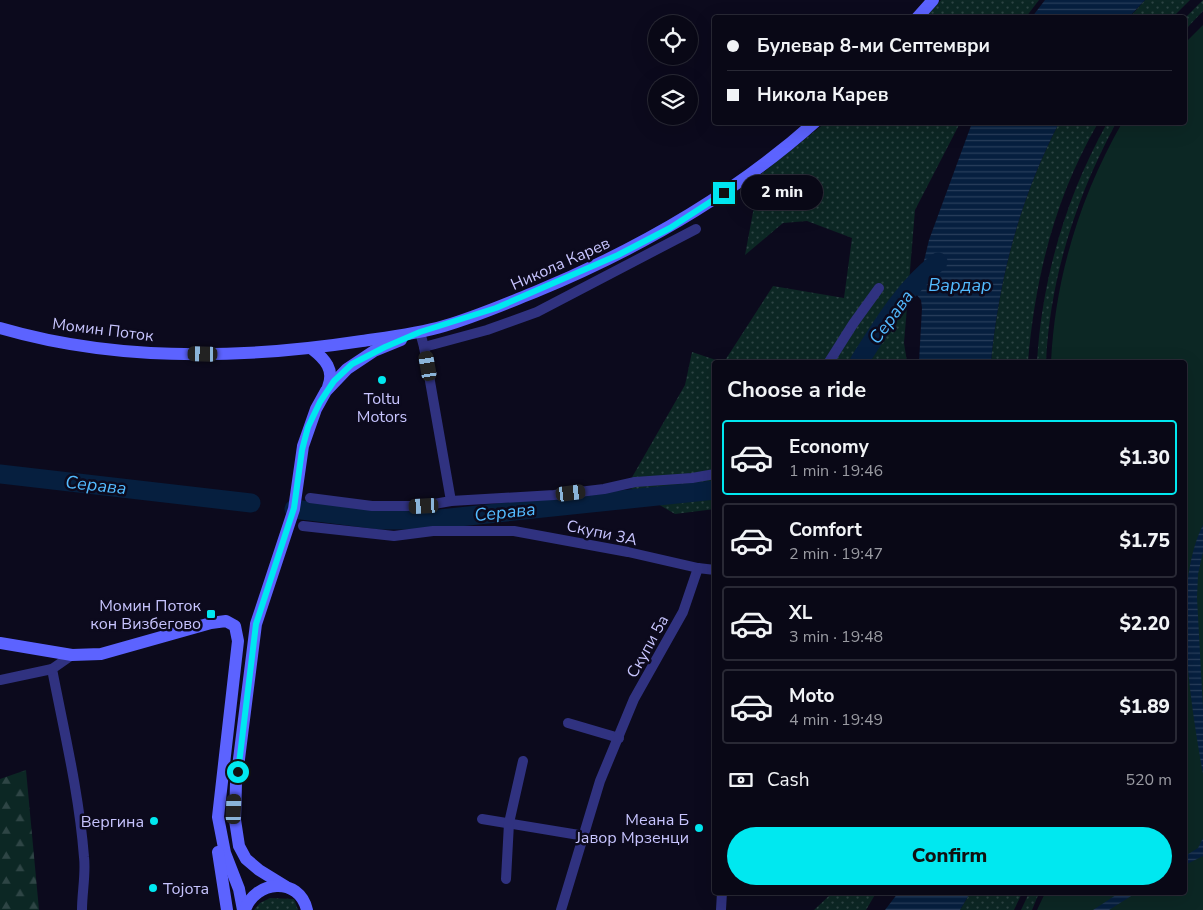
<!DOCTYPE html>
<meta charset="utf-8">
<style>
body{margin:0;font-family:"Nunito Sans",sans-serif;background:#171623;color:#f1f3f6;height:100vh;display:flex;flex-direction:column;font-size:19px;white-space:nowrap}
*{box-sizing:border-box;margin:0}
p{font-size:16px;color:#999aa1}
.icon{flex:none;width:28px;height:28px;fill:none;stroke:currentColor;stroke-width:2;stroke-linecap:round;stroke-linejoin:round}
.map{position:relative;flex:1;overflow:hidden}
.side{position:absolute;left:712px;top:360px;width:475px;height:535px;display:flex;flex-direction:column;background:#090816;border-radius:5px;box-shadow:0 5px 20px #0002,0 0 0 1px #292935}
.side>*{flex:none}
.banner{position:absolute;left:712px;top:15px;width:475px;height:110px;border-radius:5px;box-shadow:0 5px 20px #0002,0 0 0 1px #292935;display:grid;align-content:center;height:110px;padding:0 15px;background:#090816}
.tools{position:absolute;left:648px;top:15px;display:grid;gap:10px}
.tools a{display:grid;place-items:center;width:50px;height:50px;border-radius:50%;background:#090816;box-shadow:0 5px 20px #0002,0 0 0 1px #292935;font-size:25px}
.end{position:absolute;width:22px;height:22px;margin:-11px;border:6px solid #00e8f0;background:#111;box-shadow:0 0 0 2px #111}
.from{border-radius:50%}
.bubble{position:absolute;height:35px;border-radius:18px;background:#090816;box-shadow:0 5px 20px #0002,0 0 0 1px #292935;font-size:16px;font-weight:800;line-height:35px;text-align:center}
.car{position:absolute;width:15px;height:30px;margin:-15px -8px;border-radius:6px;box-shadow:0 0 4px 1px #0007;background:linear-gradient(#222 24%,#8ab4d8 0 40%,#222 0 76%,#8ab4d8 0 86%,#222 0)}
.banner b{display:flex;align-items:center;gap:18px;height:48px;font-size:19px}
.banner b+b{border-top:1px solid #292935}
.banner i{width:12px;height:12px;background:#f1f3f6}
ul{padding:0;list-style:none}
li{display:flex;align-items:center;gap:15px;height:75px;margin:0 10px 8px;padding:0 5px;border:2px solid #292935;border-radius:5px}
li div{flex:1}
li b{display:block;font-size:19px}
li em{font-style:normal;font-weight:800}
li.on{border-color:#00e8f0}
li>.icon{width:45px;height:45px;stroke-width:1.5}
h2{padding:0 15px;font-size:22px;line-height:60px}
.pay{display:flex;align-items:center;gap:12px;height:55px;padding:0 15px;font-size:19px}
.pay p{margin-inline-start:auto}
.cta{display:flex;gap:10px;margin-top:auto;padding:10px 15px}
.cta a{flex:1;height:58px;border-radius:30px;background:#00e8f0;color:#111;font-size:20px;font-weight:800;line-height:58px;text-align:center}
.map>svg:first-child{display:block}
</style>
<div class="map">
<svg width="1203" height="910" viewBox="0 0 1203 910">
<defs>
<pattern id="grass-dots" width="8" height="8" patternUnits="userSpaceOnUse" patternTransform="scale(1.25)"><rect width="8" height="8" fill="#0c2724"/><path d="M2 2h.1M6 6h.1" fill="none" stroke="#2e4545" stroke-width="1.8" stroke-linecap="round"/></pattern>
<pattern id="forest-firs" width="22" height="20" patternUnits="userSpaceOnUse" patternTransform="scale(1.25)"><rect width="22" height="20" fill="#0c2724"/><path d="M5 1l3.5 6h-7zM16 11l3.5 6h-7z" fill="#2e4545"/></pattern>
<pattern id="water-rules" width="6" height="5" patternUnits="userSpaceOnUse" patternTransform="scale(1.25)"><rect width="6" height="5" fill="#061f3f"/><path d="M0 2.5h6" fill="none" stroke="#293e5c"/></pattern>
</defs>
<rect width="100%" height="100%" fill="#0c0a1d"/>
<g fill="url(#grass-dots)">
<polygon points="941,0 1039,0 1026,17 925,18"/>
<polygon points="1145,0 1190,0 1173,17 1129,18"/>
<polygon points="1203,0 1203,11 1185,30 1185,18"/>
<polygon points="825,123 960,123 915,210 904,343 907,362 724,362 773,286 844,298 852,238 807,221 783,223 745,255 760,175"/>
<path d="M1059 123H1098C1055 197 1035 278 1028 362H991C999 278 1020 198 1059 123Z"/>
<path d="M1107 123H1116C1076 197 1050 278 1046 362H1037C1042 278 1066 197 1107 123Z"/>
<polygon points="692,352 722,362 715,362 715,509 675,514 627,486 685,385"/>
<polygon points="832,893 832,892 876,893 866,910 814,910"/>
<polygon points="970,893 970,892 1022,893 1014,910 960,910"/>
<polygon points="1029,893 1039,893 1032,910 1021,910"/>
<polygon points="270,898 294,899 298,910 254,910 260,903"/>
</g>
<polygon fill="url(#forest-firs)" points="26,770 39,910 0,910 0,779"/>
<path fill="#0c2724" d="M1203 25V910H1037L1045 893 1185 892V362H1051C1055 278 1080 196 1122 123L1185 122V43Z"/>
<g fill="url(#water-rules)">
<polygon points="1045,0 1145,0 1129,17 1032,17"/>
<path d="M972 123H1059C1020 198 999 278 991 362H919L922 308 921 300 916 294 929 240Z"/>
<path d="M1203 525V552L1198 574 1197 598 1203 709V774C1191 705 1171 588 1203 525Z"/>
<polygon points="1203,838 1203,856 1185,865 1185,856 1198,848"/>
<polygon points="898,893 898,892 970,893 960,910 885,910"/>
<polygon points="1119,893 1136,893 1109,910 1093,910"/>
</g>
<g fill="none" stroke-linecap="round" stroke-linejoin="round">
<g stroke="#061f3f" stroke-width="19">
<path d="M859 362C881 327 904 288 938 262"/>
<polyline points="0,474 251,503"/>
<polyline points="294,509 380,520 430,520 715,490"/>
</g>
<g stroke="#303280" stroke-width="10">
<polyline points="420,332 424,347 451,501"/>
<polyline points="424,347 487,330 537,312 696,229"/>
<polyline points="829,362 853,324 879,288"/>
<polyline points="310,498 372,506 423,506 451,501 554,495 604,489 635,482 692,478 715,474"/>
<polyline points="303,526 394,536 433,531 514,531 628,552 698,568 715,570"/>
<path d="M72 655 52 669C64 731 79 793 84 857 86 874 82 892 82 910"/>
<polyline points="0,680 52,669"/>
<polyline points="568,723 619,738"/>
<polyline points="482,819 585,836"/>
<polyline points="506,879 509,823 523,761"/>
<polyline points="561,910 600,781 634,699 683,612 698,568"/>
<polyline points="721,910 722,892"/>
</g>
<g stroke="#5c63ff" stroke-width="12">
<polyline points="917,18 933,0"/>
<path d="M0 328C116 362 244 359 362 341 390 337 417 334 444 326 475 317 505 304 535 292 637 250 732 196 815 122"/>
<path d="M312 349C325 359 335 370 328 387"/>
<polyline points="0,643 72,655 101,654 211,623 226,621 235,626 238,641 218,817 225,853 239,889 243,910"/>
<polyline points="218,852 227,910"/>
<polyline points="285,886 259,870 246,859 239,846 235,820 236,783 256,624 294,509 303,446 316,409 326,391 347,369 374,351 401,340"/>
<path d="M245 910C255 880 299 876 307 910"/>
</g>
</g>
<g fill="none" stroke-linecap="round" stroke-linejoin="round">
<polyline stroke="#00e8f0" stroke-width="6" points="238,772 256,624 294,508 302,450 308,427 320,402 334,381 352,364 385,347 420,332 496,308 618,255 670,228 724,193"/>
</g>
<g fill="#00e8f0" stroke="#0c0a1d" stroke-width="2">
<circle cx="382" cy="380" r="5"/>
<rect x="206" y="609" width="10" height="10" rx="2.5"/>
<circle cx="154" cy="821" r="5"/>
<circle cx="699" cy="828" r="5"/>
<circle cx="153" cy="888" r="5"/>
</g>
<g text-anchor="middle" stroke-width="5" stroke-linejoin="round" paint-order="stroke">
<g font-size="16" fill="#c8c5ff" stroke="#0c0a1d">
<text transform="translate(560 263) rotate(-24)" y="6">Никола Карев</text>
<text transform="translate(103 329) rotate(7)" y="6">Момин Поток</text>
<text transform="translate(602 532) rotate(12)" y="6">Скупи 3А</text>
<text transform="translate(647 646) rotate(-61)" y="6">Скупи 5а</text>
</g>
<g font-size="16" fill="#c8c5ff" stroke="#0c0a1d" text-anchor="end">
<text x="382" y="404" text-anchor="middle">Toltu<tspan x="382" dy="18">Motors</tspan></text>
<text x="201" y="611">Момин Поток<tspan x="201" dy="18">кон Визбегово</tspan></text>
<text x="689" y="825">Меана Б<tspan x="689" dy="18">Јавор Мрзенци</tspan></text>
<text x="144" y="827">Вергина</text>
<text x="163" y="894" text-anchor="start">Тојота</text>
</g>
<g font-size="18" font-style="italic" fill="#53bbff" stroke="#0c0a1d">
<text x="960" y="291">Вардар</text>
<text transform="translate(891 317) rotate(-54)" y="6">Серава</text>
<text transform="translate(96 485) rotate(6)" y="6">Серава</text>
<text transform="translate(505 512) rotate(-6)" y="6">Серава</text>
</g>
</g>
</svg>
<div class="tools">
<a><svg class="icon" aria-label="locate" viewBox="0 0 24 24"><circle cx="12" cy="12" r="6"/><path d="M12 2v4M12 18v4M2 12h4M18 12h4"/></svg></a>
<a><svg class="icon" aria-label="layers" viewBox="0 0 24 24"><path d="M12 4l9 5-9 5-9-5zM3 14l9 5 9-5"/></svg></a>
</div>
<i class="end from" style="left:238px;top:772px"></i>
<i class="end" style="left:724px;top:193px"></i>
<div class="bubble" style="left:741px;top:175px;width:82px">2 min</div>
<i class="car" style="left:203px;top:354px;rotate:271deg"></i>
<i class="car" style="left:428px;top:366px;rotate:350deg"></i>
<i class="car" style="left:571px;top:493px;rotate:83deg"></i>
<i class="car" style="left:424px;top:506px;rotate:267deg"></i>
<i class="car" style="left:234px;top:809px;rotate:2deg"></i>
<div class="banner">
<b><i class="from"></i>Булевар 8-ми Септември</b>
<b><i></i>Никола Карев</b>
</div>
<section class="side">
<h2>Choose a ride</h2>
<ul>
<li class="on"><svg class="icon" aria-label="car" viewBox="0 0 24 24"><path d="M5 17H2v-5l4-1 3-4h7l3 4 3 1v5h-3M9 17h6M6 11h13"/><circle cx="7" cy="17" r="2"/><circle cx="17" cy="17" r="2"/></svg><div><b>Economy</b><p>1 min · 19:46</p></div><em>$1.30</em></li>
<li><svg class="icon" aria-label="car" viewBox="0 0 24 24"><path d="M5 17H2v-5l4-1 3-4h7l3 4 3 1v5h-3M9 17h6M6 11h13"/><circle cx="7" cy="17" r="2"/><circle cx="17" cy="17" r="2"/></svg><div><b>Comfort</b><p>2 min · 19:47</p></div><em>$1.75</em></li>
<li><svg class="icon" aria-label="car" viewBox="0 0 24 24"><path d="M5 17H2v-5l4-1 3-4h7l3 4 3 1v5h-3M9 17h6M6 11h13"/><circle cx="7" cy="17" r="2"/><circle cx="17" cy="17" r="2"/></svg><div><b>XL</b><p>3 min · 19:48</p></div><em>$2.20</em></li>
<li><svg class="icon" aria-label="car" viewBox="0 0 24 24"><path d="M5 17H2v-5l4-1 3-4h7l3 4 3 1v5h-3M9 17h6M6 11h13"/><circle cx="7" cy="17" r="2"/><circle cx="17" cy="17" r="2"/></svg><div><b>Moto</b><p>4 min · 19:49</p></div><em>$1.89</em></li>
</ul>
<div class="pay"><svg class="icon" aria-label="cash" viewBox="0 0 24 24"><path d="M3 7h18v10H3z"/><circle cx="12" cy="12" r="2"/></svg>Cash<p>520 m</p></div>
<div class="cta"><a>Confirm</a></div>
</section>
</div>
